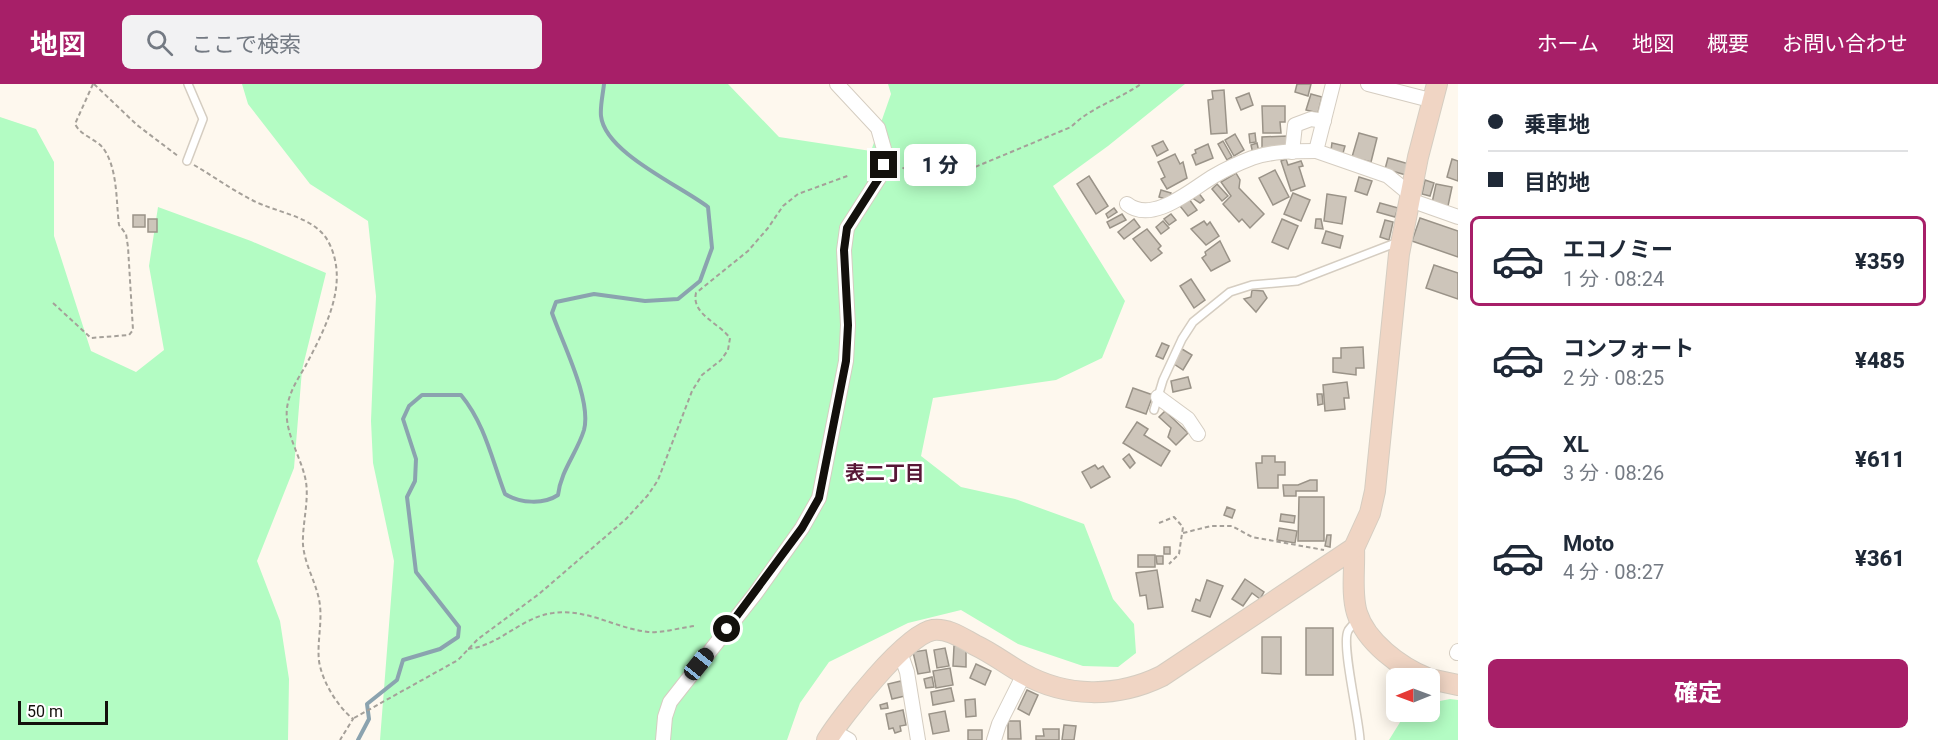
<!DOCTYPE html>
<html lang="ja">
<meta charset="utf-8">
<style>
body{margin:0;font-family:Roboto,"Noto Sans JP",sans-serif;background:#f2f2f3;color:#1f2937;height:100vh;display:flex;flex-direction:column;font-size:22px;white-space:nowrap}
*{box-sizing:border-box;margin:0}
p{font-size:20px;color:#747a83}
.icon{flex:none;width:33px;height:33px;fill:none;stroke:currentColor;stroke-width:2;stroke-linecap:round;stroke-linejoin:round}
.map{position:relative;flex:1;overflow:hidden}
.details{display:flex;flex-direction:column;background:#fff;width:480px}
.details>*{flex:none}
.banner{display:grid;align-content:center;height:132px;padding:0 30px;background:#fff}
.needle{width:39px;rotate:269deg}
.buttons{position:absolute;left:1386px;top:584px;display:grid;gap:12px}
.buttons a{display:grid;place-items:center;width:54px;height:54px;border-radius:9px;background:#fff;box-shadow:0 3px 15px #0003;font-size:30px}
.scale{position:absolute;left:18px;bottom:15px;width:90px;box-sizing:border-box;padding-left:6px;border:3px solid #13100c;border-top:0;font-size:16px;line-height:21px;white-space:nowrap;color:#13100c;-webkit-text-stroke:4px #fff;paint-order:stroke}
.end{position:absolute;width:27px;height:27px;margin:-14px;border:8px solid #13100c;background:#fff;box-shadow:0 0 0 3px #fff}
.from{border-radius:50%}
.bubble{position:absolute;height:42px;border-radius:9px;background:#fff;box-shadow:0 3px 15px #0003;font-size:20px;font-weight:800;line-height:42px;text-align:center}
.car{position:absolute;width:18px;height:36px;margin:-18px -9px;border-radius:8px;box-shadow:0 0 4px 2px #0007;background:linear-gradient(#222 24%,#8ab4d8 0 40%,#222 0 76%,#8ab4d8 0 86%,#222 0)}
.banner b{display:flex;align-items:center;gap:21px;height:57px;font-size:22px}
.banner b+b{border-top:2px solid #e0e1e3}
.banner i{width:15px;height:15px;background:#1f2937}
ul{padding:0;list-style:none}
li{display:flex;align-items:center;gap:18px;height:90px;margin:0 12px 9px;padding:0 18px;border:3px solid transparent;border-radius:9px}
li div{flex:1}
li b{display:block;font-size:22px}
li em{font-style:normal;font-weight:800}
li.on{border-color:#a71f68}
li>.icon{width:54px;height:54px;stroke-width:1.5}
.action{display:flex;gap:12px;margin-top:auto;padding:12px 30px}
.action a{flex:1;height:69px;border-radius:9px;background:#a71f68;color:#fff;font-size:24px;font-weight:800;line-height:69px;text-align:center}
header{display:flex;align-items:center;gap:36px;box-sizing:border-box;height:84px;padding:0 30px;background:#a71f68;color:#fff}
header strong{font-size:28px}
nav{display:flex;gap:33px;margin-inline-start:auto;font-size:21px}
.search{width:420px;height:54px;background:#f2f2f3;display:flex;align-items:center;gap:15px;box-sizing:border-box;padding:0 21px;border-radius:9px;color:#747a83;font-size:22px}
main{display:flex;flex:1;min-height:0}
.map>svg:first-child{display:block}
</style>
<header>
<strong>地図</strong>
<div class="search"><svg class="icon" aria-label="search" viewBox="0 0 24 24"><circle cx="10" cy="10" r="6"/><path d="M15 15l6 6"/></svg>ここで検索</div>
<nav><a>ホーム</a><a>地図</a><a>概要</a><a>お問い合わせ</a></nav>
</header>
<main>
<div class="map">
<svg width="1458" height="656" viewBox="0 0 1458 656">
<rect width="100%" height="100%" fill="#fef8ee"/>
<g fill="#b3fcc3">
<polygon points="242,0 728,0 779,53 871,67 891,10 888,0 1185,0 1108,62 1053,102 1125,217 1102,274 1056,296 933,314 921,372 961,403 1015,415 1084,440 1113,515 1134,540 1136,569 1118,583 1083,582 1018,560 961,526 908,539 829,578 800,619 787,656 380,656 394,477 373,379 371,337 376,212 368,137 310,100 248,20"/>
<polygon points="0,33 36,45 54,78 54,152 91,267 136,288 164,266 149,182 158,123 251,157 326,189 302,286 294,384 257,477 280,537 289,595 288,656 0,656"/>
<polygon points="1450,615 1458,616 1458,656 1389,656 1407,627 1430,627 1430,619"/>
</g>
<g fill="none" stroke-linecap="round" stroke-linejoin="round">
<path stroke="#8ba3af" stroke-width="4" d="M358 656 369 635 367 620 397 596 403 576 440 565 458 553 459 543 416 488 407 413 415 397 416 375 403 335 409 322 422 311H461C485 340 492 376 505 410 520 419 543 421 558 411 561 386 577 369 584 346 592 316 562 258 552 229L556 218 594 210 645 217 678 215 700 197 712 164 708 123C681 102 605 69 601 32 600 22 603 10 604 0"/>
</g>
<g fill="#cdc5ba" stroke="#9a9388" stroke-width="1.5">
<polygon points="1297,0 1311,0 1308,12 1295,8"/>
<polygon points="1224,6 1227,49 1211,50 1208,16 1213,15 1212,7"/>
<polygon points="1249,9 1253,21 1241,26 1236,14"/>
<polygon points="1311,10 1322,13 1318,29 1306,26"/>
<polygon points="1262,22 1285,22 1285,38 1280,38 1281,49 1263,49"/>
<polygon points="1255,49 1256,58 1250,59 1249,50"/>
<polygon points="1359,49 1377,54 1371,78 1352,73"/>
<polygon points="1235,50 1244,66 1234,72 1225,56"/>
<polygon points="1287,52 1288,66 1262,66 1262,53"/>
<polygon points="1163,57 1168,66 1157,72 1152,62"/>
<polygon points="1223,57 1232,73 1227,76 1218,60"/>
<polygon points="1257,59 1259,68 1253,70 1251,61"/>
<polygon points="1332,59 1345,62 1343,69 1331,66"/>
<polygon points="1208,60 1213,74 1196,81 1192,71 1196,69 1195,66"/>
<polygon points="1175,70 1180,80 1183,78 1187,94 1167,105 1161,95 1165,93 1158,78"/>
<polygon points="1388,74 1409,80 1406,91 1385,85"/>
<polygon points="1286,75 1288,81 1301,77 1303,82 1299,83 1305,102 1291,107 1281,77"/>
<polygon points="1452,75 1458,77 1458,97 1447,93"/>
<polygon points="1275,86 1289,113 1273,121 1259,94"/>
<polygon points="1236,89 1240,96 1239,104 1264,130 1250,144 1242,135 1239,138 1223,120 1231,112 1221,98"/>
<polygon points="1089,92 1108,122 1096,130 1077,100"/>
<polygon points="1359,93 1372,97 1367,111 1355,107"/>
<polygon points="1425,96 1434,99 1430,112 1422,110"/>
<polygon points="1217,100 1228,112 1222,117 1212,105"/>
<polygon points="1436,100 1452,103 1448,122 1432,119"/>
<polygon points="1161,106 1171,109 1169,116 1159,113"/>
<polygon points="1198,108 1204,116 1200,119 1191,113"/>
<polygon points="1293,109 1310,116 1301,137 1284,130"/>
<polygon points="1327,110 1346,113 1342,140 1324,137"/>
<polygon points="1189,115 1197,126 1188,132 1180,122"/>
<polygon points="1380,119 1398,124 1395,133 1377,128"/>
<polygon points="1114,124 1117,128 1108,134 1106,130"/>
<polygon points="1122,130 1126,136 1110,144 1107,138"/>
<polygon points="1171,130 1176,136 1169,141 1164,135"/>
<rect x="133" y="131" width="12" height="12"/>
<polygon points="1420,134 1458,147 1458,173 1412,157"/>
<rect x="148" y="135" width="9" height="13"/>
<polygon points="1134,135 1140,143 1124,155 1118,148"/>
<polygon points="1282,135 1298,142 1288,165 1272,158"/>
<polygon points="1316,135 1321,135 1323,145 1315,144"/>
<polygon points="1385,136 1393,138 1389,156 1380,153"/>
<polygon points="1163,137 1169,144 1161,150 1156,143"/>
<polygon points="1204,137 1207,141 1210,138 1219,152 1206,161 1191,145"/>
<polygon points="1147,145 1161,162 1158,165 1162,169 1151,177 1133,155"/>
<polygon points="1326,147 1343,152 1340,164 1322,159"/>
<polygon points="1220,157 1230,177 1211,187 1202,174 1206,171 1205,168"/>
<polygon points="1434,181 1458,189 1458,215 1426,204"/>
<polygon points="1191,195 1205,216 1194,224 1180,202"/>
<polygon points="1252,206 1263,207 1267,214 1256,228 1244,215 1251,213"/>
<polygon points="1162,259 1169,262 1163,275 1156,272"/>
<polygon points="1363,263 1364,284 1356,284 1356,291 1333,288 1333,274 1341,274 1341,264"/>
<polygon points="1182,265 1192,271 1183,286 1174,280"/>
<polygon points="1188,293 1191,304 1173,308 1171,297"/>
<polygon points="1347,298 1349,314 1344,314 1345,325 1325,327 1323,301"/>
<polygon points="1133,304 1153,311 1146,330 1126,323"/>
<polygon points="1317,310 1322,310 1323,320 1318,321"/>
<polygon points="1165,327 1188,349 1176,361 1168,353 1171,344 1159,333"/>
<polygon points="1137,338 1148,345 1144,351 1170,367 1161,382 1123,359"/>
<polygon points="1129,370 1135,379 1130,384 1123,375"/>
<polygon points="1262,372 1275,372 1275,378 1285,378 1285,391 1278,391 1278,404 1258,404 1256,379 1262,379"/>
<polygon points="1095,381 1098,385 1103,382 1110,393 1091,404 1082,388"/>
<polygon points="1310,396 1317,396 1317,407 1296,407 1296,412 1284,412 1283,401 1298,401"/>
<polygon points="1299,413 1324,413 1324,457 1298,457"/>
<polygon points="1227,423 1235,426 1232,434 1224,431"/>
<polygon points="1281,430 1295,432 1294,439 1280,437"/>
<polygon points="1279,444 1297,447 1295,459 1277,456"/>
<polygon points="1327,451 1331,451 1330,463 1325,462"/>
<rect x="1164" y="463" width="6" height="7"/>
<rect x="1138" y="471" width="17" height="12"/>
<polygon points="1156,472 1163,472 1163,480 1157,480"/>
<polygon points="1157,486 1163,523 1148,525 1146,511 1140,512 1136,489"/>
<polygon points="1245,495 1264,508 1260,515 1252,509 1243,522 1232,515"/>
<polygon points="1207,496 1223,502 1210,533 1192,527 1196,515 1200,517"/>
<rect x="1306" y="544" width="27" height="47"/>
<polygon points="1262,553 1281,553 1281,590 1262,589"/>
<polygon points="954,562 966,563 966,583 953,582"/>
<polygon points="945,564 949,582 937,584 934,566"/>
<polygon points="926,566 930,588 918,590 913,568"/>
<polygon points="976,580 991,587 985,601 970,594"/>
<polygon points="950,584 953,601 936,604 933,587"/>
<polygon points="932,593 934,603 926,604 924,595"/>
<polygon points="901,597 905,612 892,615 888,600"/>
<polygon points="951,604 954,617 933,621 931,608"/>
<polygon points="1027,606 1038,611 1029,631 1018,625"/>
<polygon points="975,615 976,632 966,633 965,616"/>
<polygon points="887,619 888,624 881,625 880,621"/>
<polygon points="903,626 906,641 900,642 901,647 895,649 893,644 889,645 886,630"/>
<polygon points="945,627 949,647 933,650 929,630"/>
<polygon points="1008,637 1020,637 1021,655 1008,655"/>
<polygon points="1064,641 1076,642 1074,656 1062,656"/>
<polygon points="1043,645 1059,645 1059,656 1036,656 1036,652 1044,652"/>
<rect x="968" y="646" width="14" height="10"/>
</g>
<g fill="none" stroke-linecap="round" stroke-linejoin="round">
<g stroke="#d5cdc1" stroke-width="10">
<g id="lane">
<polyline points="187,77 203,35 188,0"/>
<polyline points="1154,326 1163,296 1182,255 1193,238 1230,208 1252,201 1297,197 1398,158"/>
<path d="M1358 536C1355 539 1350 543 1348 547 1341 560 1359 634 1360 656"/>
</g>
</g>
<g stroke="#d5cdc1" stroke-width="16">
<g id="street">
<polyline points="1333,0 1316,67 1388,92 1411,111"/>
<polyline points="1368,0 1434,17"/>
<polyline points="1292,68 1295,41 1311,35 1324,37"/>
<polyline points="1410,116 1458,133"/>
<path d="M1127 120C1153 141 1193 104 1214 92 1226 85 1239 79 1252 74 1272 67 1295 67 1316 67"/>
<polyline points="1158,313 1188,335 1198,350"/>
<polyline points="900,568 907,588 918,656"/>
<polyline points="1457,569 1458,567"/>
<polyline points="833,647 849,656"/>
<polyline points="663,656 665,633 670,618 755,510 802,444 819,414 846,277 848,241 844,166 847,144 879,94 884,81 884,65 878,44 837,0"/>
<polyline points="994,656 999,640 1024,590"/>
</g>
</g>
<g stroke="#d5cdc1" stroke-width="22">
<g id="secondary">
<path d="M1354 464C1355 485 1351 510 1357 529 1366 558 1400 583 1427 594"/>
<polyline points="1430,595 1458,601"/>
<path d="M827 656C842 632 906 550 933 546 948 544 962 554 975 561 992 569 1006 580 1022 589 1066 614 1117 614 1162 592L1354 464 1370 429 1375 407 1399 170 1418 73 1437 0"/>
</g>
</g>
<g stroke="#a5a099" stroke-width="2" stroke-dasharray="4.5 3" stroke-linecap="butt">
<polyline points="94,0 137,41 178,72"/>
<path d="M194 81C213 92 232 106 252 116 276 129 316 132 329 159 350 201 324 246 305 283 297 296 289 309 287 324 284 349 302 374 306 398 309 418 302 441 303 461 305 483 318 501 320 522 322 540 317 559 319 577 322 597 337 622 353 635L340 656"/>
<path d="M895 83 956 91 1071 43C1091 23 1118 16 1141 0"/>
<path d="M53 219 91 254 129 251 133 246 128 163 126 150 119 141C116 118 118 84 103 64 96 55 81 52 75 40L93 0"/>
<polyline points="1159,439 1174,433 1183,443 1179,470 1169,480"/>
<polyline points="1183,449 1211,442 1232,442 1252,453 1324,466"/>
<path d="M468 565C499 562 521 533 553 529 586 524 615 544 648 548 662 549 679 544 694 542"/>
<path d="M354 634 458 576 478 555 539 510 626 435 648 411 658 396 692 307 702 291 721 276 728 266 730 254C719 239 691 230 696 209L748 167 768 144 783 122 798 110 850 91"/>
</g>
<use href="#lane" stroke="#fff" stroke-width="7"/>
<use href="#street" stroke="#fff" stroke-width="14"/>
<use href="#secondary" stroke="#f0d5c4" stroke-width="20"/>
</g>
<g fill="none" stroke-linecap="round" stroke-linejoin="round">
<polyline stroke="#13100c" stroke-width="8" points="727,545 802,444 819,414 846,277 848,241 844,166 847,144 879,94 884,81"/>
</g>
<g text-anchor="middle" stroke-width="5" stroke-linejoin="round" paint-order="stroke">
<g font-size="20" font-weight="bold" fill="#571736" stroke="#fff">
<text x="885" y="396">表二丁目</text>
</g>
</g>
</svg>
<div class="buttons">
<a><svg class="needle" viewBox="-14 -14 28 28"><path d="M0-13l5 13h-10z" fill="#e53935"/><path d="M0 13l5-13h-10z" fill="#747a83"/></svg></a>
</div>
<div class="scale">50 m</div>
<i class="end from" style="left:727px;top:545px"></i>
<i class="end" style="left:884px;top:81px"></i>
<div class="bubble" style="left:904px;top:60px;width:72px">1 分</div>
<i class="car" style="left:699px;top:580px;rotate:39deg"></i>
</div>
<section class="details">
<div class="banner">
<b><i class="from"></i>乗車地</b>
<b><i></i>目的地</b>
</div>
<ul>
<li class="on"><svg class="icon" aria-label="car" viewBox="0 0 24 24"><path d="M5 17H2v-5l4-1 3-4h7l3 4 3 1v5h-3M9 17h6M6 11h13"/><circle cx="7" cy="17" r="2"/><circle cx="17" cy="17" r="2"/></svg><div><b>エコノミー</b><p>1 分 · 08:24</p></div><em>¥359</em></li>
<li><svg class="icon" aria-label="car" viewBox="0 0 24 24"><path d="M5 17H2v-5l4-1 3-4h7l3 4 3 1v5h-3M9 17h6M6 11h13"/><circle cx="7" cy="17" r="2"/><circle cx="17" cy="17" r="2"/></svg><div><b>コンフォート</b><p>2 分 · 08:25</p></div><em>¥485</em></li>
<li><svg class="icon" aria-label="car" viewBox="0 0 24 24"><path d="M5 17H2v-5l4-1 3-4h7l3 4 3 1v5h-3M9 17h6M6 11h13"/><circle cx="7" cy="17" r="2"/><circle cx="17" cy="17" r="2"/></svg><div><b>XL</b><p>3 分 · 08:26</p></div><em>¥611</em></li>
<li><svg class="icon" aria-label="car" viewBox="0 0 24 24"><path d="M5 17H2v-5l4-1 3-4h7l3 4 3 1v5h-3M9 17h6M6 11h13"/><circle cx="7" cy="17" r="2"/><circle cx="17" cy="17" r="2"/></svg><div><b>Moto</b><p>4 分 · 08:27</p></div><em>¥361</em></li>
</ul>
<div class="action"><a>確定</a></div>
</section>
</main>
